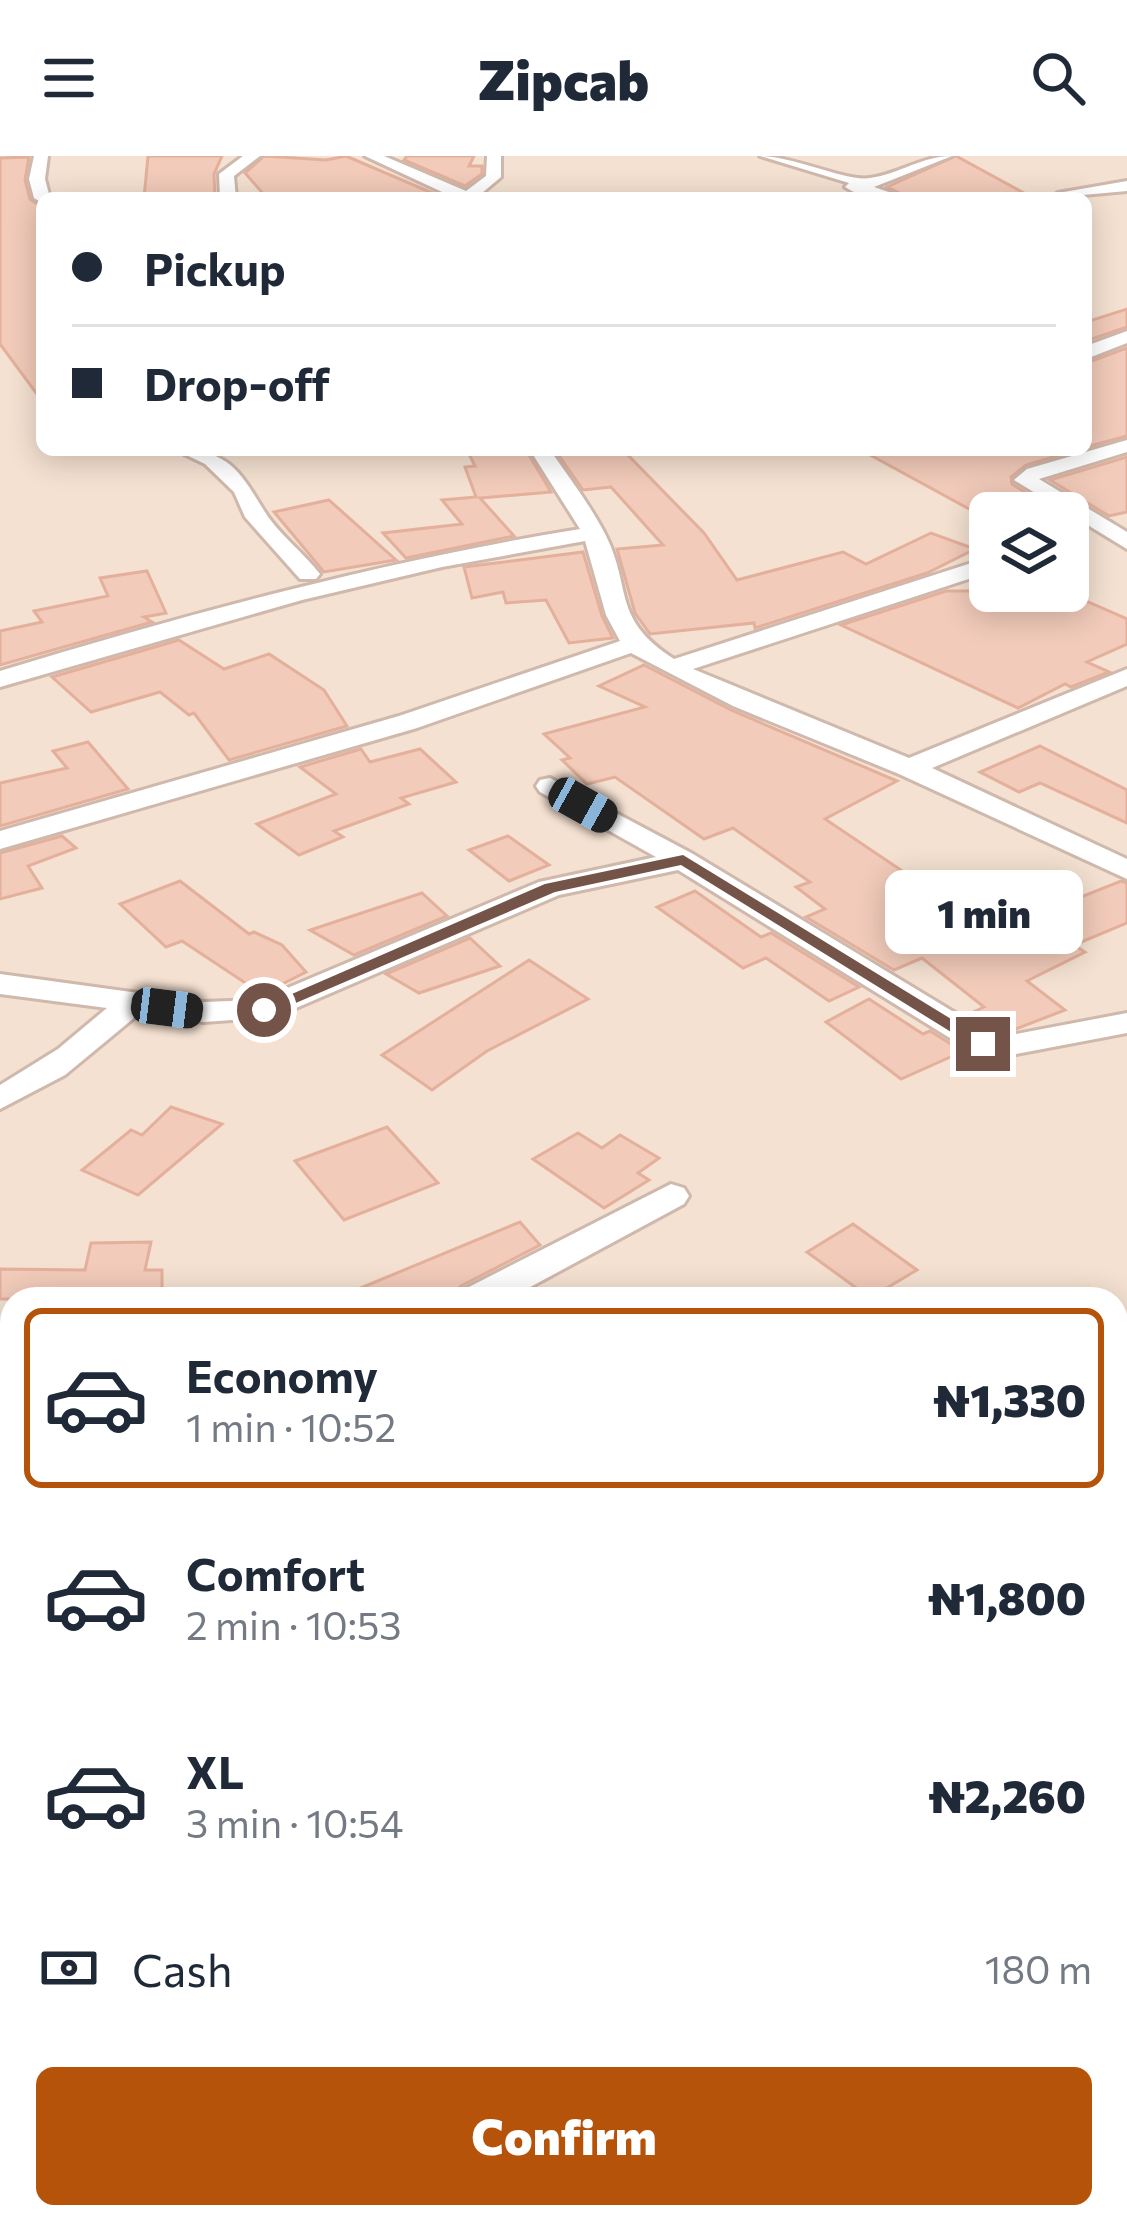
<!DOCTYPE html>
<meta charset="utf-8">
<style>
body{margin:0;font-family:Commissioner,sans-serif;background:#f6f6f7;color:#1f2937;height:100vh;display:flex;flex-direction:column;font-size:45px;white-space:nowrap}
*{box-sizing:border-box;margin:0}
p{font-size:39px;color:#747a83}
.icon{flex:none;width:66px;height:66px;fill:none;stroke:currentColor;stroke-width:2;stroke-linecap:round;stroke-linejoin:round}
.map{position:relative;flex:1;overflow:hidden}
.sheet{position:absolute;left:0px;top:1131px;width:1128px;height:942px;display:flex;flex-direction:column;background:#fff;border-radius:36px 36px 0 0;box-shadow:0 6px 30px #0003}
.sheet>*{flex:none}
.top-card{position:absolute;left:36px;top:36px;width:1056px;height:264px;border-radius:18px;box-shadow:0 6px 30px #0003;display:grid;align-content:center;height:264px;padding:0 36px;background:#fff}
.buttons{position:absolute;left:969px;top:336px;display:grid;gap:24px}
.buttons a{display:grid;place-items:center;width:120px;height:120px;border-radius:18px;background:#fff;box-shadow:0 6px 30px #0003;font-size:60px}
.end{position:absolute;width:54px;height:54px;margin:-27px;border:15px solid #745449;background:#fff;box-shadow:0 0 0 6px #fff}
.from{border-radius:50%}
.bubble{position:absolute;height:84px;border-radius:18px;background:#fff;box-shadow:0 6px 30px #0003;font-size:39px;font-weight:800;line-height:84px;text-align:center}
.car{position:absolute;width:36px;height:72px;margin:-36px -18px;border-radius:15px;box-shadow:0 0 9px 3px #0007;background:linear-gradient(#222 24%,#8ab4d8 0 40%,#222 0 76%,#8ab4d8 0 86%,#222 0)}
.top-card b{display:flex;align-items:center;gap:42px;height:114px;font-size:45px}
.top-card b+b{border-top:3px solid #e0e1e3}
.top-card i{width:30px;height:30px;background:#1f2937}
ul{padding:21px 0 0;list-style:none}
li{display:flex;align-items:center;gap:36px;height:180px;margin:0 24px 18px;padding:0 12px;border:6px solid transparent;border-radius:18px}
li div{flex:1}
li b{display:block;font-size:45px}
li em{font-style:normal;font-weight:800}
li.current{border-color:#b45309}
li>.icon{width:108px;height:108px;stroke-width:1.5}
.pay{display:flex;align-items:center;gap:30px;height:132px;padding:0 36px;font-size:45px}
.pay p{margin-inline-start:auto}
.primary-button{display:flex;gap:24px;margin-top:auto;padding:24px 36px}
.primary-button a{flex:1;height:138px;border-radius:18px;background:#b45309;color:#fff;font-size:48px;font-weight:800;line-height:138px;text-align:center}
header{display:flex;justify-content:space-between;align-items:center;height:156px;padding:0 36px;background:#fff;font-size:54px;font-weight:800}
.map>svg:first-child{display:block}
</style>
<header><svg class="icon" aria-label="menu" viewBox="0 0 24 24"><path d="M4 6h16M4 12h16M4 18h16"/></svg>Zipcab<svg class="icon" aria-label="search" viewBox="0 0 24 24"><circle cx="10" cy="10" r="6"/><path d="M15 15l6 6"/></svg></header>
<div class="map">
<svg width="1127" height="2073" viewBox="0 0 1127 2073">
<rect width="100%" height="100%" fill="#fcf0e3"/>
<path fill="#f4e1d1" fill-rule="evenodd" d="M0 0H1127V1381L1116 1392V1143H12V2061H145L117 2073H0ZM42 42H1086V294H42ZM990 357H1068V435H990Z"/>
<g fill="#f2cbba" stroke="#e4b09b" stroke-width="3">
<polygon points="148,0 222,0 214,18 215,42 144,42"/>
<polygon points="264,0 326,4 346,0 444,42 267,42 245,17"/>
<polygon points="407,0 474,0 469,10 482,10 482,18 465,30 404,4"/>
<polygon points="956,0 1033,42 910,42 887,31"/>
<polygon points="29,1 25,24 30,43 42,51 42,245 0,188 0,2"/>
<polygon points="1127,153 1127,171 1086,185 1086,166"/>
<polygon points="1127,192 1127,280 1086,291 1086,207"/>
<polygon points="467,294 526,294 551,336 480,342 514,380 406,402 383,377 462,368 442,344 476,341 465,311 475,310"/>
<polygon points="555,294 623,294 704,377 737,424 843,396 866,408 931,377 975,393 927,417 755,472 754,467 650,478 635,457 617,393 663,389 611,331 583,334"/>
<polygon points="861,294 1076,294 1026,309 1011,321 1012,328 1041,346 982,360"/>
<polygon points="1127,301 1127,356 1109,360 1050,324"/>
<polygon points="329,344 396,404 324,416 274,356"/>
<polygon points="583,396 602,460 613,482 569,487 546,444 506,447 503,436 472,442 464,411"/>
<polygon points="147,415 166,457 144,461 152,466 0,509 0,475 42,466 34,455 108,440 100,422"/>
<polygon points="946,435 1063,435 1127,463 1127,488 1087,506 1109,516 1071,531 1065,528 1018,552 841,469"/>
<polygon points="179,484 224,513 269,498 324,534 347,570 229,604 194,557 189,559 160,536 91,556 52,521"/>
<polygon points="644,509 731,554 897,625 825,663 926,731 946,722 1007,762 1019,757 1028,762 1121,725 1127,727 1127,767 1074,789 1085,796 1027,825 1065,854 1013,874 991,874 967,859 984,851 922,802 894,814 806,761 825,753 796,731 810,726 733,672 704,683 615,621 587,628 562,604 570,602 544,578 645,551 599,530"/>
<polygon points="88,586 128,633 0,670 0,627 67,612 53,595"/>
<polygon points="1040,590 1127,634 1127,667 1040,627 1019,636 980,616"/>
<polygon points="361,593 370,606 420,593 456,626 401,642 409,648 334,675 343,681 299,699 257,668 336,638 300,611"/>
<polygon points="62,680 76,692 28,710 42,732 0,743 0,697"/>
<polygon points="508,680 549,709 509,725 469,694"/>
<polygon points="180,725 249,778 254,776 282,789 306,816 262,838 182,785 166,791 120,748"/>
<polygon points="695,735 761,781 771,777 859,831 829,845 766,802 743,812 657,751"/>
<polygon points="422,737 447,760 354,799 310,774"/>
<polygon points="470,782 500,810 419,837 386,818"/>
<polygon points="529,804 588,843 487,895 432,934 382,899"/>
<polygon points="869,843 923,878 930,875 959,893 953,895 957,898 901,923 826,866"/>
<polygon points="171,951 222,968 138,1039 82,1014 131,974 142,979"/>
<polygon points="387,971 438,1027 344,1064 295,1005"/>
<polygon points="578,977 602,992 620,979 659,1002 638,1017 649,1024 604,1052 533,1003"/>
<polygon points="520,1066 540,1089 461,1130 446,1143 334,1143"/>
<polygon points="853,1068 917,1114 870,1142 807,1096"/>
<polygon points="151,1086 145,1114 162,1114 162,1143 0,1143 0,1113 85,1114 91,1087"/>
</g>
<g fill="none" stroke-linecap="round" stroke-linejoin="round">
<g stroke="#cfb8ac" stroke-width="6">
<g id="minor">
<polygon points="34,0 48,0 45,23 50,42 42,42 42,47 34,42 29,23"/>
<polygon points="243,0 260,0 234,20 236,42 220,42 219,18"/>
<polygon points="365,0 384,0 466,35 486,20 487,0 501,0 501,21 476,42 455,42"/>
<path d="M760 0C793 0 847 26 870 22 899 18 922 0 952 0L874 31 906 42 859 39 845 31 849 27Z"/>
<polygon points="1127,25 1127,35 1050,42 1058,37"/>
<polygon points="1127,175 1127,187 1086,203 1086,190"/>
<polygon points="1127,284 1127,296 1039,323 1127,376 1127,393 1014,324 1027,313"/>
<path d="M176 294C227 294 238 312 263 353 277 377 303 396 320 418L316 423H300L245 361 234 336 205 308Z"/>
<path d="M530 294H550C568 320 588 346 603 374 634 431 609 461 674 503L990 401V416L693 513 909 602 1127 513V530L932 612 1127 703V723L899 618 733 550 631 497 417 572 0 693V675L399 560 620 485 606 459 585 385 442 411 302 444 0 531V515C191 457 383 405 580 373Z"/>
<polygon points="550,622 693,698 990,878 1016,878 1127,857 1127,877 1016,898 971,895 678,714 559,739 275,861 204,866 140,857 65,919 0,953 0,929 58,893 107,852 0,838 0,818 204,846 259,844 539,726 656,701 540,636 536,630 540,624"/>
<polygon points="671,1028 684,1032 689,1040 684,1048 508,1143 458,1143 463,1134"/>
<polygon points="12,1370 12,1406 0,1410 0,1374"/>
</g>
</g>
<use href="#minor" fill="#fff" fill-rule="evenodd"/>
</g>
<polygon fill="#745449" points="683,699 992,888 977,892 681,709 555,736 270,858 255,854 545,728"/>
</svg>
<div class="buttons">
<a><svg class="icon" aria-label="layers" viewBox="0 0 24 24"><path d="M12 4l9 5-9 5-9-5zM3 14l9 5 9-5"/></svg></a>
</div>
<i class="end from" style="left:264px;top:854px"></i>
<i class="end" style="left:983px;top:888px"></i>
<div class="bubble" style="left:885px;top:714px;width:198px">1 min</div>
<i class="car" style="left:583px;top:649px;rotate:119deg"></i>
<i class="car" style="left:167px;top:852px;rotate:97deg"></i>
<div class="top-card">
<b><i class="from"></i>Pickup</b>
<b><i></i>Drop-off</b>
</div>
<section class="sheet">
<ul>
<li class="current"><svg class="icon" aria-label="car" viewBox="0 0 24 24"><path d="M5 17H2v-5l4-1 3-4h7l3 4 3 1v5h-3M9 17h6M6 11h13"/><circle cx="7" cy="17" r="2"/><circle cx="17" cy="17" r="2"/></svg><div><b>Economy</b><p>1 min · 10:52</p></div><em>₦1,330</em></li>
<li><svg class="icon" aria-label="car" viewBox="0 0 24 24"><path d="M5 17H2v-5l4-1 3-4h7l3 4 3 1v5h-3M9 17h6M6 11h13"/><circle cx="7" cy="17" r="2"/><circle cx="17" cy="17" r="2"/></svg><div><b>Comfort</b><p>2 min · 10:53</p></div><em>₦1,800</em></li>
<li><svg class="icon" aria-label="car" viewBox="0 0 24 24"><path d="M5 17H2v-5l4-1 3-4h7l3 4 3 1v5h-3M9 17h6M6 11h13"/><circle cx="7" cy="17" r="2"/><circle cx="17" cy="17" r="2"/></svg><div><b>XL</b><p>3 min · 10:54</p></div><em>₦2,260</em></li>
</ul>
<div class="pay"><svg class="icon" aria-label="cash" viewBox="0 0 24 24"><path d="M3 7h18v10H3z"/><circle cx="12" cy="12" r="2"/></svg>Cash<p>180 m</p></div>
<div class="primary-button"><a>Confirm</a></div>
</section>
</div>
